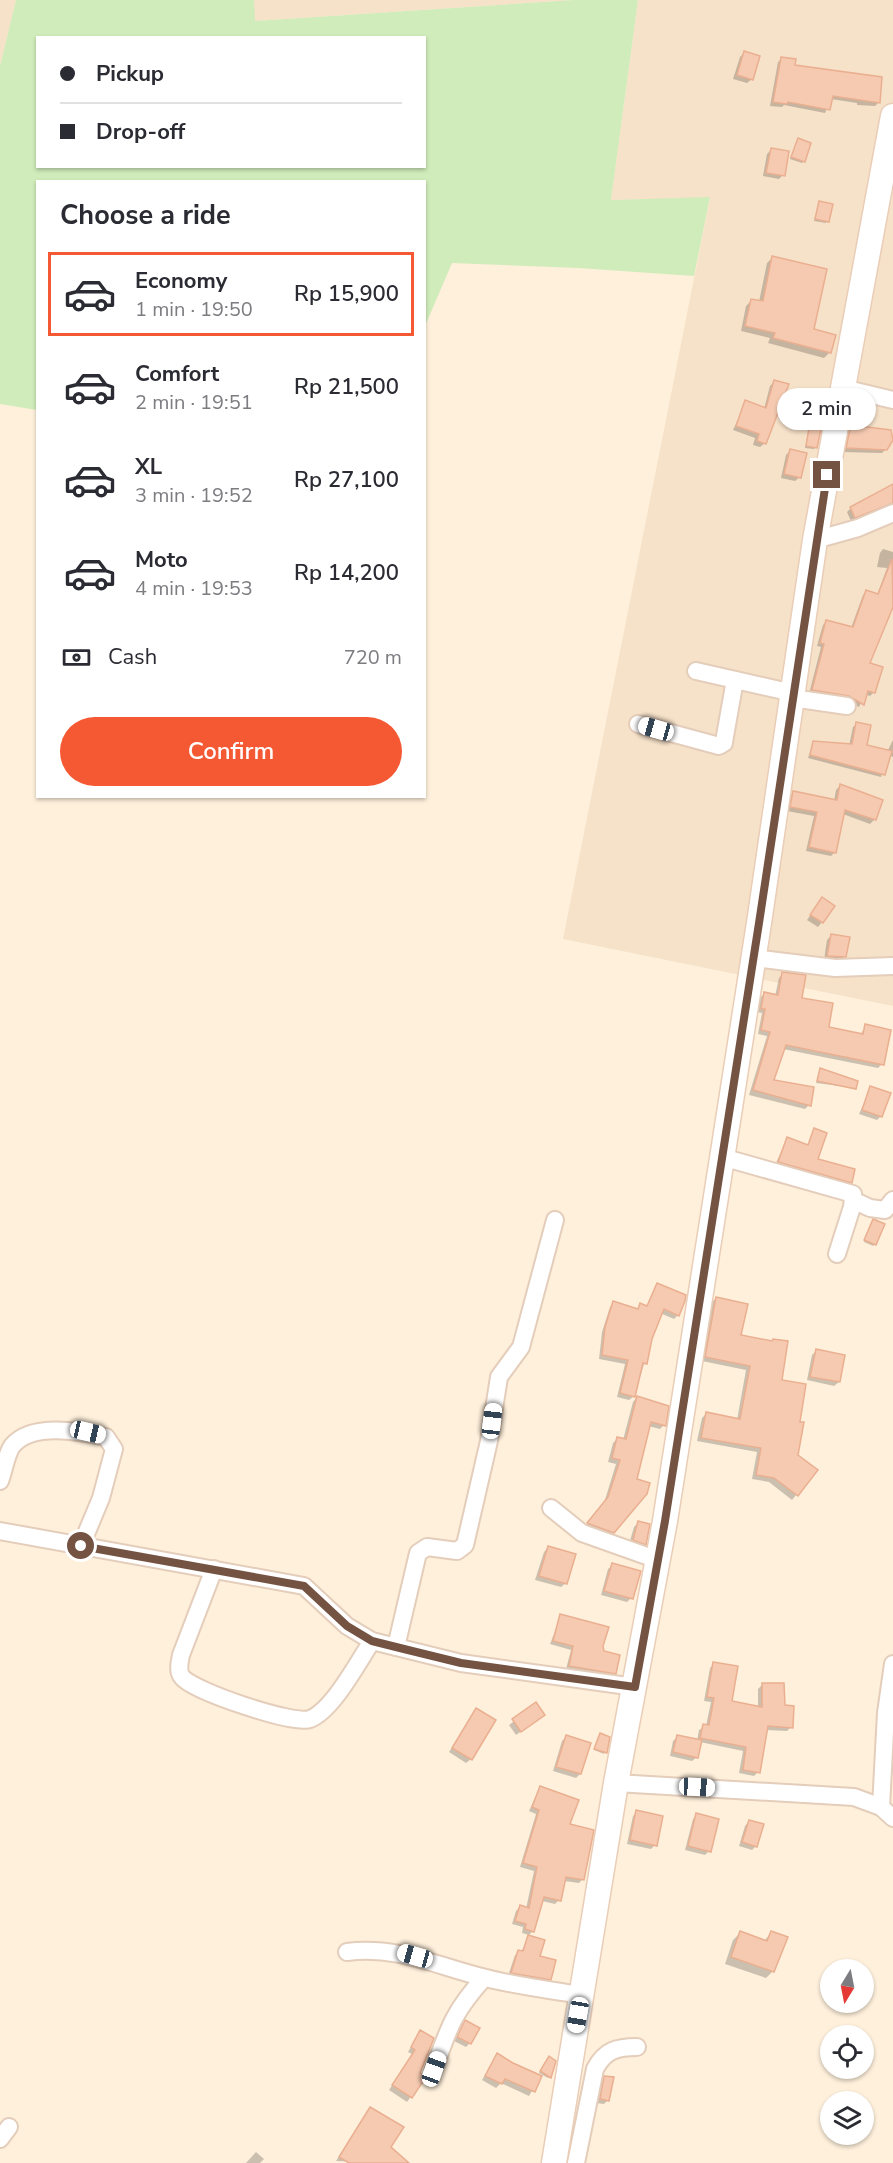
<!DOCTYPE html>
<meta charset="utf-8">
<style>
body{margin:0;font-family:"Nunito Sans",sans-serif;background:#f2f2f3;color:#2b2b33;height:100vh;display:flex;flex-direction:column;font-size:22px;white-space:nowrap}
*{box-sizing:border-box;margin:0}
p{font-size:20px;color:#7c7c81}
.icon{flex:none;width:33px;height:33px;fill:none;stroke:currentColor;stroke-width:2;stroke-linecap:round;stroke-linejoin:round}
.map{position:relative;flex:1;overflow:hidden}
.drawer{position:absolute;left:36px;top:180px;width:390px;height:618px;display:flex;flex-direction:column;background:#fff;border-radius:0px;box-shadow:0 2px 4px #0004}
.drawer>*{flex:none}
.banner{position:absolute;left:36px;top:36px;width:390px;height:132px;border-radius:0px;box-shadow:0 2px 4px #0004;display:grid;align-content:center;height:132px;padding:0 24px;background:#fff}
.needle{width:39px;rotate:190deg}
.controls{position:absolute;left:820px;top:1959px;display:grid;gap:12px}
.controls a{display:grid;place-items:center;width:54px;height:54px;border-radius:50%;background:#fff;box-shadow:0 2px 4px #0004;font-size:30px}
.end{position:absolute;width:27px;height:27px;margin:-14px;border:8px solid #755343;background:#fff;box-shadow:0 0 0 3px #fff}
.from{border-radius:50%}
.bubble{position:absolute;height:42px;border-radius:21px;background:#fff;box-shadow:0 2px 4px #0004;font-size:20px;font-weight:600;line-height:42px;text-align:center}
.car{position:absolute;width:18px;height:36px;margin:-18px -9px;border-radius:8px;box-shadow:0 0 4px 2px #0007;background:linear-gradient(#fff 24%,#345 0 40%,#fff 0 76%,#345 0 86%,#fff 0)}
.banner b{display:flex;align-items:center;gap:21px;height:57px;font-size:22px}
.banner b+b{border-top:2px solid #e1e1e2}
.banner i{width:15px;height:15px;background:#2b2b33}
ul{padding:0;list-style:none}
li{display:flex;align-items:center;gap:18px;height:84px;margin:0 12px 9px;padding:0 12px;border:3px solid transparent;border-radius:0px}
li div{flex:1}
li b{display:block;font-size:22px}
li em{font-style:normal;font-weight:600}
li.on{border-color:#f55934}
li>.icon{width:54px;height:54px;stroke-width:1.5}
h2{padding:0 24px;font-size:27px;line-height:72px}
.pay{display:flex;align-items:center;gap:15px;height:66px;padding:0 24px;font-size:22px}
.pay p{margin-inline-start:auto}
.cta{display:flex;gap:12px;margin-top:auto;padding:12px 24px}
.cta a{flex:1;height:69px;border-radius:36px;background:#f55934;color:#fff;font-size:24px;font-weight:600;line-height:69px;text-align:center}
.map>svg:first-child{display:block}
</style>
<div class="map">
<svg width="893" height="2163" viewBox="0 0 893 2163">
<rect width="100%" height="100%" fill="#fef0db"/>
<g fill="#f6e1c9">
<polygon points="0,0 16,0 0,66"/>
<polygon points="254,0 574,0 254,21"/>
<polygon points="638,0 893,0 893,1006 563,939 710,198 611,200"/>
</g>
<path fill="#d0ecba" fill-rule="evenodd" d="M16 0H254L255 21 574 0H638L611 200 710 197 694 276 578 268 452 263 425 326 424 182H38L37 410 0 404V66ZM38 38H424V166H38Z"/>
<g fill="#0003">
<polygon points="745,52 752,79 747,83 733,79 740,57"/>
<polygon points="782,59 793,66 878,103 875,106 857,105 857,103 831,99 825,113 784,105 782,107 770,106 778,62"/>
<polygon points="798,140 804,161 802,163 790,159"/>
<polygon points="771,150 783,175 779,179 763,176 767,154"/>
<polygon points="819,203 827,221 826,223 814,221"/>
<polygon points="772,258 812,330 830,352 824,358 768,343 770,338 741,331 746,306 752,300 759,302 767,263"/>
<polygon points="775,381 765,443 760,447 753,445 755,438 733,430 746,402 764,409 770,386"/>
<polygon points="851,427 886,449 882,453 843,452 847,431"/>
<polygon points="809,429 816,447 814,449 805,448"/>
<polygon points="790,451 800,477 795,481 781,478 786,455"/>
<polygon points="893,486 893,504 851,521 847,512 851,508"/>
<polygon points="883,549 893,552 893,603 868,664 874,692 870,696 865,694 859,707 844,699 809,694 821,647 817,646 823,625 827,621 851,628 863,595 867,591 877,595 887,568 877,567 880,553"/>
<polygon points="857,724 866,746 887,752 893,740 893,757 889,755 881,777 808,758 813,743 849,746 853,727"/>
<polygon points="840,786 881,801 874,820 870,824 843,814 835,852 831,856 806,851 814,816 787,811 789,797 793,793 834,801 836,790"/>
<polygon points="822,899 822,922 818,927 807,920"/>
<polygon points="831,936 845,956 841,961 824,960 827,940"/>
<polygon points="783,974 800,999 827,1028 860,1035 866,1026 882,1064 878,1068 783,1049 772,1082 809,1105 805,1109 749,1095 767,1036 758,1034 762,1013 757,1012 760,998 764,994 775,996 779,978"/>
<polygon points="820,1069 855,1088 816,1083"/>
<polygon points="871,1088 881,1116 877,1120 859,1114"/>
<polygon points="815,1130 816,1161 850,1182 847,1185 775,1165 787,1139 807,1146"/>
<polygon points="872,1223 875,1244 873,1246 864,1242"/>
<polygon points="657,1285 678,1315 674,1319 660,1313 634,1396 629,1400 617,1397 625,1364 599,1359 602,1332 610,1307 614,1303 636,1310 641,1305 646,1307"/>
<polygon points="716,1298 739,1336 780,1381 798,1423 796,1456 816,1471 792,1500 769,1482 752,1479 757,1452 697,1441 702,1418 706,1414 737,1420 746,1370 702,1361 712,1302"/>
<polygon points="816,1351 839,1382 834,1386 807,1380 812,1355"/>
<polygon points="637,1397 664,1425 660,1429 648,1426 636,1480 609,1537 584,1528 604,1503 616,1464 608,1462 613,1443 617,1439 623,1440 633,1402"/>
<polygon points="638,1523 645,1544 641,1548 629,1544 634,1527"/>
<polygon points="548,1548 566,1583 561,1587 535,1580 544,1552"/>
<polygon points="613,1565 631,1598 627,1602 601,1595 608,1569"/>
<polygon points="561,1616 602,1646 614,1673 611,1677 566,1669 571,1650 550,1644"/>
<polygon points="714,1664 731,1702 758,1708 758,1689 762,1685 783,1707 791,1727 787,1731 766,1730 758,1772 754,1776 739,1773 743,1751 700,1742 697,1757 692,1761 670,1756 673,1741 677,1737 697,1741 699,1730 706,1726 711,1702 704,1701 710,1668"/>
<polygon points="536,1705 539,1719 516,1735 509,1725"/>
<polygon points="473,1714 471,1759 466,1763 449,1752"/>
<polygon points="599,1736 608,1737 604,1754 594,1750"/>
<polygon points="566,1737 580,1774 576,1778 553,1771 562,1741"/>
<polygon points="540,1787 568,1825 583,1879 579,1883 564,1881 559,1900 555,1904 542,1901 533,1931 529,1935 522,1933 523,1927 512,1924 516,1911 520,1907 526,1909 534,1871 520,1867 536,1814 529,1811"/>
<polygon points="637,1812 655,1845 651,1849 627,1844 633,1816"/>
<polygon points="697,1815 709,1851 705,1855 685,1850 693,1819"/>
<polygon points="749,1821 756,1846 752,1850 739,1846 745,1826"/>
<polygon points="772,1932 773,1971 766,1978 725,1964 733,1940 740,1933 764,1941"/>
<polygon points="529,1937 550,1979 546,1983 508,1976 515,1955 521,1952"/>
<polygon points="466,2022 470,2043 466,2047 454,2041"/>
<polygon points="420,2032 418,2073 424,2078 407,2102 389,2090 412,2054 408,2052"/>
<polygon points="497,2055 540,2077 529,2096 501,2083 496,2088 482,2080"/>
<polygon points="547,2060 550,2077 548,2078 539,2073"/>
<polygon points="605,2077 608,2100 604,2104 596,2103 601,2081"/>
<polygon points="366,2113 389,2147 396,2163 336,2161"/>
<polygon points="256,2152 264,2159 260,2163 246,2163"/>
</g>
<g fill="#f6cab1" stroke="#eaaf90" stroke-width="1.5">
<polygon points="744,51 760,56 753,80 737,75"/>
<polygon points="781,57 796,59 795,65 882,77 880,103 833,96 830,110 788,102 787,104 773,102"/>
<polygon points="798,138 811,143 805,162 791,157"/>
<polygon points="771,148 789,151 785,176 766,173"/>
<polygon points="819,201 833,204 829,222 815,219"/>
<polygon points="772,256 827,269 814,329 836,335 831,353 773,338 775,333 745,326 751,299 763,301"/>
<polygon points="774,380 789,384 766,444 757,441 759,434 736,426 745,400 766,408"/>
<polygon points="851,425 891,430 893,440 887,450 846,448"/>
<polygon points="809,428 821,429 817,448 806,446"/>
<polygon points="790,449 807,453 801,478 784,474"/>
<polygon points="893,484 893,503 855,518 850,507"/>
<polygon points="892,559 893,607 870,663 883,667 875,693 868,691 864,705 849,696 812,690 824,644 820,643 826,620 853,627 866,590 878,594"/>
<polygon points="856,722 871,725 867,745 892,751 885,775 810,755 813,741 852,744"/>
<polygon points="840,784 883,800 876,820 845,810 836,853 809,847 817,812 790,807 793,791 837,800"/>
<polygon points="822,897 835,906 823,923 810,915"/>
<polygon points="831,934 850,937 846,957 827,956"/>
<polygon points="782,972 806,975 802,998 833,1003 829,1027 863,1034 865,1024 891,1030 884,1065 786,1045 774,1080 814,1087 811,1106 753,1090 770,1032 761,1030 765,1009 761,1009 764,992 778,995"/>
<polygon points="820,1068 858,1081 856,1089 817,1081"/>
<polygon points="870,1086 891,1093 882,1117 862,1110"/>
<polygon points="814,1128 827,1133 818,1159 855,1169 852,1183 778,1162 787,1137 808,1145"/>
<polygon points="873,1219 885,1224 876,1245 864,1240"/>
<polygon points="657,1283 686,1295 685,1301 679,1316 664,1309 652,1339 647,1364 643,1363 635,1397 620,1393 628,1360 602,1355 605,1327 613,1301 638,1309 640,1303 647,1306"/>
<polygon points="716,1297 748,1304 741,1335 772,1341 773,1339 788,1341 782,1380 806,1384 800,1422 804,1422 798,1455 818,1470 798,1496 774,1478 756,1475 761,1448 701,1438 706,1412 740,1419 750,1366 705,1357"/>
<polygon points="816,1349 845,1355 840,1382 810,1377"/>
<polygon points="637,1396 669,1406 666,1426 651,1422 637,1479 650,1483 647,1494 614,1533 587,1523 608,1497 620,1460 612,1458 617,1437 626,1439"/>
<polygon points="638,1521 650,1524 646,1545 633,1540"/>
<polygon points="548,1546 576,1554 567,1584 539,1576"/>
<polygon points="612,1563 641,1571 633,1599 604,1591"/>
<polygon points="560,1614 609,1627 603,1646 604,1651 620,1655 616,1674 569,1666 573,1646 553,1641"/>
<polygon points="713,1662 738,1666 732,1701 762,1707 762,1683 784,1683 785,1705 794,1706 793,1728 768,1726 760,1773 743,1770 746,1747 700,1738 703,1724 709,1725 714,1698 707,1697"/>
<polygon points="536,1702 545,1715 521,1732 512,1719"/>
<polygon points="476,1708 496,1720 472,1760 452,1748"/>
<polygon points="600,1733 610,1737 607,1753 594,1749"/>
<polygon points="566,1735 591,1743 581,1774 556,1767"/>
<polygon points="677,1735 702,1740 698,1758 673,1752"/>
<polygon points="540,1786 579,1800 570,1824 594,1830 584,1880 566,1877 561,1901 544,1897 534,1932 525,1929 526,1924 515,1921 520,1905 529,1908 537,1867 523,1863 539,1810 532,1807"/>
<polygon points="636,1810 663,1816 657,1846 630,1840"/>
<polygon points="696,1813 719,1819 711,1852 688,1846"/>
<polygon points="749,1820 764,1824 757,1847 742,1842"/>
<polygon points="740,1931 767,1941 771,1931 788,1937 774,1972 731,1957"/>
<polygon points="528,1935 545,1940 540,1956 556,1960 551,1980 511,1973 518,1950 523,1951"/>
<polygon points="465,2020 480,2028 471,2044 457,2037"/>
<polygon points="420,2030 434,2038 420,2073 426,2077 412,2098 392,2085 415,2050 411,2047"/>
<polygon points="497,2053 513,2063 542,2076 535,2092 505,2079 502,2084 485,2076"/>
<polygon points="549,2056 556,2061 551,2078 540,2071"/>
<polygon points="604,2076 614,2077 609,2101 600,2099"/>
<polygon points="370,2107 404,2127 391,2147 409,2163 349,2163 339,2157"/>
</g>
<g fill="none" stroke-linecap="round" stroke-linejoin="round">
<g stroke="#e4cdba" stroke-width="20">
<g id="minor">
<polyline points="843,388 893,400"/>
<polyline points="815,540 858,528 893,513"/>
<polyline points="696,671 793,693"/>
<polyline points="792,698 847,706"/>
<polyline points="638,724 719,746 724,743 725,736 735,680"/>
<polyline points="754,958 835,968 893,966"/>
<polyline points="722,1157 853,1194 852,1207 837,1254"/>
<polyline points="853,1200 870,1208 885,1210 893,1200"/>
<path d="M0 1481C4 1471 6 1455 12 1446 31 1422 80 1431 106 1437L114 1449 101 1498 81 1546"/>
<polyline points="551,1508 582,1533 658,1560"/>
<polyline points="0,1531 304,1586 347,1626 372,1641 461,1663 635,1687"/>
<path d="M214 1569 181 1655C180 1661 177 1671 182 1677 193 1691 293 1725 310 1719 333 1710 358 1662 372 1641"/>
<polyline points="396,1647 418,1553 427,1547 457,1551 465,1545 489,1441 499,1377 521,1347 555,1220"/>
<polyline points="616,1783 854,1797 881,1807 893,1818"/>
<polyline points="881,1807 886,1713 893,1664"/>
<path d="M347 1952C397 1945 439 1967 486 1978 517 1986 549 1990 581 1995"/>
<path d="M434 2069C449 2027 454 2011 484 1978"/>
<polyline points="0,2139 9,2127"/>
<path d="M576 2163 595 2069C605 2050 617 2047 637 2047"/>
</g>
</g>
<g stroke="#eacdb7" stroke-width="27">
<polyline id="secondary" points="554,2163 616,1783 665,1521 759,923 815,540 893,116"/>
</g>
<use href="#minor" stroke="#fff" stroke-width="16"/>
<use href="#secondary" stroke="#fff" stroke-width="24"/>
</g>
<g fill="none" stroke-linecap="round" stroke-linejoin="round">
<polyline stroke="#755343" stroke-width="8" points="81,1546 304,1586 347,1626 372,1641 408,1650 461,1663 635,1687 665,1521 759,923 827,475"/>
</g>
</svg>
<div class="controls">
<a><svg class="needle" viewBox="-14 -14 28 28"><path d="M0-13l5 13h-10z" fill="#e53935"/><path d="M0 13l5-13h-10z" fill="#7c7c81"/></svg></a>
<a><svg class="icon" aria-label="locate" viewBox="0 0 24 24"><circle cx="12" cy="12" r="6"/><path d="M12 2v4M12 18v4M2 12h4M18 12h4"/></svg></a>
<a><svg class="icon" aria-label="layers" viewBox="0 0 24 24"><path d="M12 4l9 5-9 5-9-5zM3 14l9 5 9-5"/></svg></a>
</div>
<i class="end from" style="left:81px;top:1546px"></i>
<i class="end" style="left:827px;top:475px"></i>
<div class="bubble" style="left:777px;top:388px;width:99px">2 min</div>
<i class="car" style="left:656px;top:729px;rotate:286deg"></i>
<i class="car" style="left:492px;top:1421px;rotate:7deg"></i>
<i class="car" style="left:88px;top:1432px;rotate:103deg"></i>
<i class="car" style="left:697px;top:1787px;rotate:93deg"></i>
<i class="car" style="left:415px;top:1956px;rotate:286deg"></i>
<i class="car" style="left:578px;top:2015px;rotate:190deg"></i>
<i class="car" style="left:434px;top:2069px;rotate:20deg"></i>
<div class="banner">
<b><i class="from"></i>Pickup</b>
<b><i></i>Drop-off</b>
</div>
<section class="drawer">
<h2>Choose a ride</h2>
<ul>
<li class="on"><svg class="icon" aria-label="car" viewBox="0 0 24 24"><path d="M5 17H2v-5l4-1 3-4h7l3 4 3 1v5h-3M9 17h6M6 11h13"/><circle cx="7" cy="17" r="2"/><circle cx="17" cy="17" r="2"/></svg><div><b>Economy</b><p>1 min · 19:50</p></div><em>Rp 15,900</em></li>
<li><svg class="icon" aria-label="car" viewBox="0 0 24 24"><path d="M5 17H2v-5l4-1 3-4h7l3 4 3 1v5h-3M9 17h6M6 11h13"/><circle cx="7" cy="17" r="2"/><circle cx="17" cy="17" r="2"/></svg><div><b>Comfort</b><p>2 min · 19:51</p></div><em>Rp 21,500</em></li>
<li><svg class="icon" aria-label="car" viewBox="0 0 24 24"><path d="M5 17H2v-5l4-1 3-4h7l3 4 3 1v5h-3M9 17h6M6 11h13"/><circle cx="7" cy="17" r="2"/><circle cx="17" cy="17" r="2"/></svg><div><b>XL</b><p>3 min · 19:52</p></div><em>Rp 27,100</em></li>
<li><svg class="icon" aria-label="car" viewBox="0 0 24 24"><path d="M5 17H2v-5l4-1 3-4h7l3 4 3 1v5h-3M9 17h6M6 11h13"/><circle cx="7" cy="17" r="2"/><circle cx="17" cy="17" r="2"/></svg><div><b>Moto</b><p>4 min · 19:53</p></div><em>Rp 14,200</em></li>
</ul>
<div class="pay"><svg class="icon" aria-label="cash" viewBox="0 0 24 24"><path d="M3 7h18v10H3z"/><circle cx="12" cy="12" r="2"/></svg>Cash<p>720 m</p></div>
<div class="cta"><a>Confirm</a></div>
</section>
</div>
